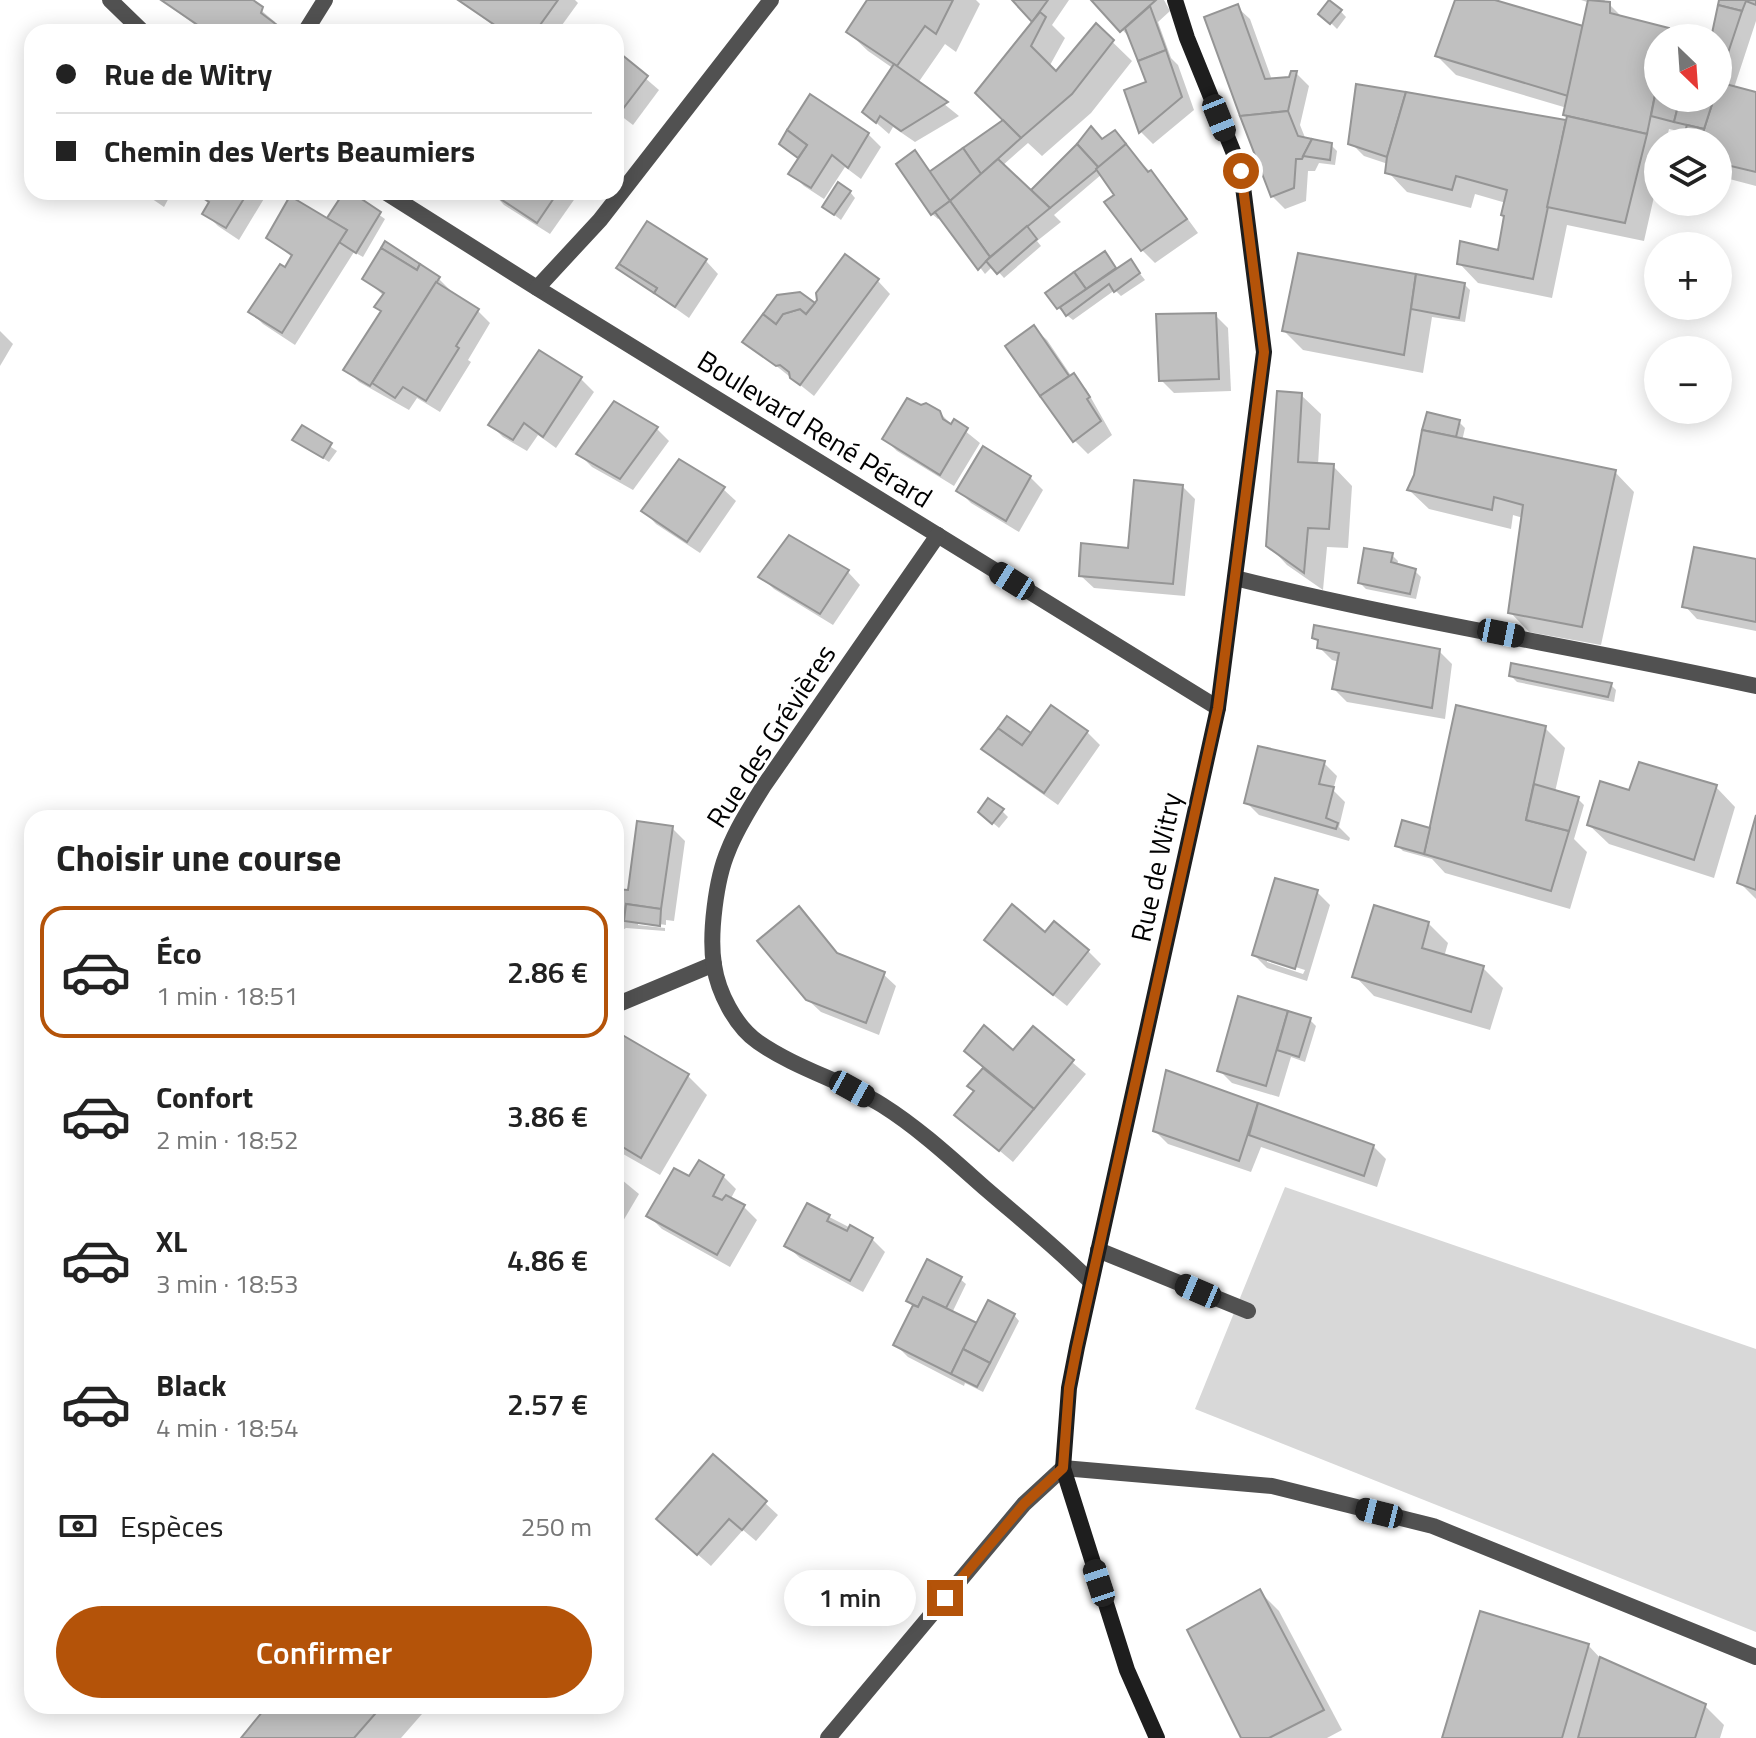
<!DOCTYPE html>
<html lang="fr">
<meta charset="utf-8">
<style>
body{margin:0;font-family:"Titillium Web",sans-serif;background:#f6f6f6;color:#222;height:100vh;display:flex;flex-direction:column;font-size:30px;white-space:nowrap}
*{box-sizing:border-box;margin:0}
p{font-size:26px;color:#767676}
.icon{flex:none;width:44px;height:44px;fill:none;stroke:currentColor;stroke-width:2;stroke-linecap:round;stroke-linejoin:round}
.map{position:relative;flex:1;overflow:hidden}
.panel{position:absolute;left:24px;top:810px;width:600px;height:904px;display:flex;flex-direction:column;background:#fff;border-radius:24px;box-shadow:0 4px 20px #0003}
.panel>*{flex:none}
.hud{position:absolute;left:24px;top:24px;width:600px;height:176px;border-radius:24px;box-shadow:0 4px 20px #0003;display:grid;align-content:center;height:176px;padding:0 32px;background:#fff}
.needle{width:52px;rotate:155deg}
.buttons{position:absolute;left:1644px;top:24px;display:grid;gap:16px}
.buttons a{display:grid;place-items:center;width:88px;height:88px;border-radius:50%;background:#fff;box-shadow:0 4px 20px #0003;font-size:40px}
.end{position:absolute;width:36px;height:36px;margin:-18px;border:10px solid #b45309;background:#fff;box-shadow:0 0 0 4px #fff}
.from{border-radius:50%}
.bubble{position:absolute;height:56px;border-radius:28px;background:#fff;box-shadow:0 4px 20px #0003;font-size:26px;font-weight:600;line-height:56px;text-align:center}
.car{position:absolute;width:24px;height:48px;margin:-24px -12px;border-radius:10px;box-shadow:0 0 6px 2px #0007;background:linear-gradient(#222 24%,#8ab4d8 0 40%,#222 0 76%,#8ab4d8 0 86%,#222 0)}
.hud b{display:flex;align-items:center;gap:28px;height:76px;font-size:30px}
.hud b+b{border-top:2px solid #e0e0e0}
.hud i{width:20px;height:20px;background:#222}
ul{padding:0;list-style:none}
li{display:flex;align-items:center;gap:24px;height:132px;margin:0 16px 12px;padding:0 16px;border:4px solid transparent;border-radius:24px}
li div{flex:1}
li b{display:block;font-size:30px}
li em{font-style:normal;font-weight:600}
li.on{border-color:#b45309}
li>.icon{width:72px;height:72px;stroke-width:1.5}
h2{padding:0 32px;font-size:36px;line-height:96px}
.pay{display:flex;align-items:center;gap:20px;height:88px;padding:0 32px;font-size:30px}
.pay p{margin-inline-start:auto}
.action{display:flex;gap:16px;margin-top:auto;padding:16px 32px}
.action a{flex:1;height:92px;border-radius:48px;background:#b45309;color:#fff;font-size:32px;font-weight:600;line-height:92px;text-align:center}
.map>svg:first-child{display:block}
</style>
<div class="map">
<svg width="1756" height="1738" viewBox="0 0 1756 1738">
<rect width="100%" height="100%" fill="#fff"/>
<polygon fill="#d8d8d8" points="1285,1187 1756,1349 1756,1632 1195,1409"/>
<g fill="#0003" fill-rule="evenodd">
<polygon points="161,0 249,0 275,22 273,25 281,32 205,32"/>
<polygon points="459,0 575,0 578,3 557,32 502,32"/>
<polygon points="869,0 976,0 980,4 956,52 945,44 918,83 959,116 915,142 893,127 889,134 864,112 894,69 868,51 848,32"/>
<polygon points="1014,0 1069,0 1052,25 1065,38 1049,67 1056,74 1096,26 1132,61 1091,113 1042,156 1028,143 1002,166 1047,208 1071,156 1091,129 1103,141 1132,153 1163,185 1198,233 1155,263 1142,250 1117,195 1102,174 1054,215 1061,222 1037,241 1041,246 1004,278 993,266 985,274 942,217 938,219 932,214 930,173 1006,121 1034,22"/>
<polygon points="1094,0 1164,0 1170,11 1158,22 1171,58 1178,65 1194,110 1153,144 1141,132 1126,92 1148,83 1132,40"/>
<polygon points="1457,0 1488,0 1585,29 1590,3 1581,0 1605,0 1604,2 1609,4 1624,19 1668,30 1676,38 1658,38 1658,98 1718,98 1718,38 1713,38 1723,0 1756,0 1756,21 1734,88 1756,94 1756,186 1718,176 1718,142 1684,142 1687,133 1669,129 1666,142 1658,142 1658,179 1644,241 1567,225 1552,298 1478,283 1459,263 1499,252 1506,218 1506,203 1475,194 1471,208 1407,192 1388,172 1388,164 1364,156 1351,143 1405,94 1567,122 1567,108 1456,75 1437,56"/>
<polygon points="1331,1 1346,17 1337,29 1321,13"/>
<polygon points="1237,7 1250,19 1272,80 1291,79 1296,73 1309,86 1300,125 1306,140 1331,145 1337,151 1335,165 1319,163 1315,171 1308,171 1306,201 1285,209 1272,196"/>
<polygon points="616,53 659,90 633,125 616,112"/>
<polygon points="811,96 868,134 881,147 861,179 845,167 824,199 804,186 791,173 800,159 787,149"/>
<polygon points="142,192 172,192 164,207"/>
<polygon points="192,192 268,192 239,240 218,226 205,213 210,204"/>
<polygon points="347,192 385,219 363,257 354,252 295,345 263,324 251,312 286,270 293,258 268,237 336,225 330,218"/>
<polygon points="492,192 572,192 576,197 550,234 504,205"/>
<polygon points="850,192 855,198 841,220 824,207"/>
<polygon points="1105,254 1117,269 1130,261 1145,280 1121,296 1115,290 1073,320 1058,308"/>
<polygon points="1300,255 1464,284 1470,290 1465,322 1432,317 1423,373 1303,350 1284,331"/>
<polygon points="706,261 718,274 689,318 619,268"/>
<polygon points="364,278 438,278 451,291 450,293 478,311 490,323 468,360 471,362 440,412 417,398 409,410 359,382 346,370 382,312 377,307 384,296"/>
<polygon points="878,281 890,294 814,396 745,341 815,306"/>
<polygon points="1215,315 1228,328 1231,391 1174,393 1161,380"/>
<polygon points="1034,328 1047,340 1072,377 1086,389 1112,435 1088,454 1075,441 1007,347"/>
<polygon points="0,331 13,344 0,366"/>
<polygon points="539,353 581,379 594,392 556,448 538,435 527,451 503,437 491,425"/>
<polygon points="1301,395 1321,414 1318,465 1333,466 1352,486 1348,548 1327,547 1323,590 1287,565 1268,545"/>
<polygon points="939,412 953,426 954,422 980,443 954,486 897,451 884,438"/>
<polygon points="1428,414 1459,422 1465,428 1462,441 1615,472 1634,492 1601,645 1529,632 1510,612 1523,518 1513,515 1511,529 1429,509 1409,490 1415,476"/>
<polygon points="302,428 337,451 329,462 295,440"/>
<polygon points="657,429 669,441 633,490 592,467 579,454"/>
<polygon points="984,449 1030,477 1043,490 1019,532 971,503 958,490"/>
<polygon points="1182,486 1195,499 1185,596 1094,588 1081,576 1130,550"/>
<polygon points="723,489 736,501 700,553 656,524 644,511"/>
<polygon points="789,537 848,572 860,585 833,625 774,589 761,577"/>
<polygon points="1392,555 1398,561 1397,566 1415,571 1421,577 1416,599 1366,589 1360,583"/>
<polygon points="1756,561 1756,631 1697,619 1685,606"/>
<polygon points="1314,637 1439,651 1452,664 1445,719 1347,702 1334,689 1339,662 1332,660 1319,647 1319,642"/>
<polygon points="1511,676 1611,685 1616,690 1614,702 1517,682"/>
<polygon points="1052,708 1087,732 1100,745 1058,805 996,761 984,749 1031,736"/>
<polygon points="1545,728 1565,748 1555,792 1578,799 1584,805 1574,839 1587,852 1570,909 1445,873 1432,859 1403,851 1397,845 1431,831"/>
<polygon points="1324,763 1337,776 1333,790 1345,802 1339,827 1350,838 1349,841 1259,815 1246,802"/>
<polygon points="1716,787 1735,807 1714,878 1609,844 1589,825 1631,792"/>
<polygon points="1002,811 1008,817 999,828 986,817"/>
<polygon points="1756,822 1756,899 1739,882"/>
<polygon points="672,828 685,841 674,921 666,920 666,925 638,921 638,925 665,928 665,931 626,928 616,934 616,887 619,891 629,892"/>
<path d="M1317 892 1330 905 1307 981 1267 968 1254 955ZM1267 958 1305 970 1303 974 1267 962Z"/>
<polygon points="799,908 840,957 883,974 896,986 879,1035 821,1012 807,999"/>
<polygon points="1428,923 1448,943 1444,957 1483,968 1503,988 1490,1030 1374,996 1355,976"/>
<polygon points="1046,935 1088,951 1101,964 1067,1006 1000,953"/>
<polygon points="1239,999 1310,1020 1316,1026 1305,1062 1291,1057 1279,1097 1232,1083 1219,1070"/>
<polygon points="1033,1029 1086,1074 1013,1162 957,1115 976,1092 970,1086 985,1068 1013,1053"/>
<polygon points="616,1036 687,1075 707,1095 660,1175 616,1150"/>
<polygon points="1167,1073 1373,1146 1386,1159 1377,1187 1261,1147 1251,1172 1168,1144 1155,1131"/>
<polygon points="616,1175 639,1194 616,1233"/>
<polygon points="723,1176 736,1189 730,1200 744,1207 757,1220 730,1267 662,1229 649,1216 690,1178"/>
<polygon points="808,1206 872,1239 885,1252 863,1292 800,1258 787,1246"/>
<polygon points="960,1279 966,1284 952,1313 975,1325 1014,1315 1019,1321 983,1392 965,1383 964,1386 908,1357 895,1344 915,1307 908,1300"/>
<polygon points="765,1503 778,1515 756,1541 743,1530 711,1566 671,1531"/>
<polygon points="1260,1592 1279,1611 1342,1730 1327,1738 1244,1738"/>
<polygon points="1588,1645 1602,1660 1705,1706 1724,1725 1720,1738 1444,1738"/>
<polygon points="270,1706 429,1706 401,1738 244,1738"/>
</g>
<g fill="#c0c0c0" stroke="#959595" stroke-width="2">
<polygon points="161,0 253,0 263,7 261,13 277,25 272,32 208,32"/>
<polygon points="458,0 558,0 535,32 505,32"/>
<polygon points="867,0 953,0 936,34 925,26 897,66 846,32"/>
<polygon points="1012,0 1048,0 1032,22"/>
<polygon points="1091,0 1156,0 1120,32"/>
<polygon points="1329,0 1342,10 1330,24 1318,14"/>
<polygon points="1455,0 1495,0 1583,26 1568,96 1435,56"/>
<polygon points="1588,0 1610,2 1610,13 1669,28 1667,38 1658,38 1658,80 1647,134 1563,115"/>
<polygon points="1719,0 1756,0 1756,5 1746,1 1742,11 1718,5"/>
<polygon points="1238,4 1265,79 1289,77 1291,71 1297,71 1288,111 1240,116 1204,17"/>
<polygon points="1718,5 1742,11 1718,83 1718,38 1711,38"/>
<polygon points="1150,6 1166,50 1138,61 1125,28"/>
<polygon points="1040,12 1046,17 1031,46 1056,71 1096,23 1114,40 1072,94 1021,138 975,93"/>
<polygon points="616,50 648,76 619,114 616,111"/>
<polygon points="1166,50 1182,97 1139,133 1124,90 1146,82 1138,61"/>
<polygon points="894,64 948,102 901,131 880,116 876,123 862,112"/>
<polygon points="1658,80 1658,98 1680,98 1674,122 1651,116"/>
<polygon points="1718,82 1756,92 1756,172 1718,163 1718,142 1700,142 1714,98 1718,98"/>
<polygon points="1356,84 1406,92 1387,157 1348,144"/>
<polygon points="1406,92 1566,120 1533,279 1457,264 1460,241 1498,250 1504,216 1501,215 1507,190 1456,176 1452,190 1385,173 1387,157"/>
<polygon points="810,94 869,133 848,168 832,155 811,188 788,174 807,145 787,130"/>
<polygon points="1680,98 1714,98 1704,129 1674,122"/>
<polygon points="1288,111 1298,136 1312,139 1302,159 1296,159 1294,188 1271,197 1240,116"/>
<polygon points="1567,116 1647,134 1625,223 1547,207"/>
<polygon points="1003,120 1021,138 981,174 963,148"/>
<polygon points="1687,125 1704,129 1700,142 1682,142"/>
<polygon points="1091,126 1102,139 1115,130 1126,144 1099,168 1077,144"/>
<polygon points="787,130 807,145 798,158 779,144"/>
<polygon points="1312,139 1332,143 1330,160 1303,156"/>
<polygon points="1077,144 1099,168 1050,208 1031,190"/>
<polygon points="1126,144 1148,172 1151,170 1187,219 1141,251 1104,202 1114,195 1096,169"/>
<polygon points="963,148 981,174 950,201 929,172"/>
<polygon points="915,150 950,201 931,215 896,164"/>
<polygon points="998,159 1050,208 990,257 950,201"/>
<polygon points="838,182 851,191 834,215 822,207"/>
<polygon points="195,192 248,192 226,228 202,214 209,202"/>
<polygon points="344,192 351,192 381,212 356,253 339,242 347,230 327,218"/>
<polygon points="490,192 558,192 537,223"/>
<polygon points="290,196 347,230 282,333 248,312 280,264 285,267 292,255 266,238"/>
<polygon points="950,201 990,257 978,270 935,212"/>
<polygon points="647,221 707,259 675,307 654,293 657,288 619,264"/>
<polygon points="1027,226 1037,239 997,274 986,261"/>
<polygon points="385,241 420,264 417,270 381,248"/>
<polygon points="381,248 417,270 420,264 440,277 370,386 343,370 381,311 374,307 384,293 362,279"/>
<polygon points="1105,251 1116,268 1086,289 1074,272"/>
<polygon points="1298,253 1416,274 1404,355 1282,331"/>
<polygon points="845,254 879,279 800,385 790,378 789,372 780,365 776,366 742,342 763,314 776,324 783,314 800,309 806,314 817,300 816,293"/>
<polygon points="1131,259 1140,273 1114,292 1109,284 1066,316 1060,307"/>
<polygon points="619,264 657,288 654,293 616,268"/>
<polygon points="1074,272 1086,289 1057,309 1045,293"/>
<polygon points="1416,274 1465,283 1459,318 1411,309"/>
<polygon points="436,282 479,309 456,346 459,348 426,401 403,387 395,398 372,383"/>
<polygon points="800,292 815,303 806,314 800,309 783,314 776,324 763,314 777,295"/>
<polygon points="1216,313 1219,379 1159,381 1156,314"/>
<polygon points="1034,325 1069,376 1040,396 1005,346"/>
<polygon points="539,350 582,377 543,437 524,423 513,440 488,425"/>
<polygon points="1074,373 1090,397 1087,399 1101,421 1073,442 1040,396"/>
<polygon points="1277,391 1302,393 1298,462 1334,464 1329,529 1308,528 1304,573 1266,546"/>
<polygon points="907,398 921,405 926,403 940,411 943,419 951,424 954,419 968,428 940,475 882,439"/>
<polygon points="614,401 658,427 620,479 576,454"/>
<polygon points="1427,412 1460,420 1456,437 1422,430"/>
<polygon points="302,425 332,443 323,458 292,440"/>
<polygon points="1422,430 1616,470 1582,627 1508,613 1523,505 1494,497 1492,510 1407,490 1414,475"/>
<polygon points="983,446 1031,476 1006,521 956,491"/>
<polygon points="679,459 725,487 687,542 641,511"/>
<polygon points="1134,480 1183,485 1173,584 1079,576 1081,543 1128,548"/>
<polygon points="789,535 849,570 820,614 758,577"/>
<polygon points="1694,547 1756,559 1756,622 1682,607"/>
<polygon points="1364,548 1393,553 1391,562 1416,569 1410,594 1358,583"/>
<polygon points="1314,625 1440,649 1432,708 1332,689 1339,653 1317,648 1318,640 1312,638"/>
<polygon points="1511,663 1612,683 1608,697 1509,676"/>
<polygon points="1051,705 1088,731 1044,793 981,749 998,728 1022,745"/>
<polygon points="1456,705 1546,726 1526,820 1569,831 1551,891 1424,854"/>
<polygon points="1007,716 1031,733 1022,745 998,728"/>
<polygon points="1258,746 1325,761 1319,784 1334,787 1326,818 1338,823 1336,829 1244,803"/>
<polygon points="1639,762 1717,785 1694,860 1587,825 1600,781 1629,790"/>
<polygon points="1534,784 1579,797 1569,831 1526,820"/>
<polygon points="988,798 1004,809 992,824 978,812"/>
<polygon points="1756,815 1756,890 1737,883"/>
<polygon points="1402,820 1430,828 1424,854 1395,846"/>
<polygon points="637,821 673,826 661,909 626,904 625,917 616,916 616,889 628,890"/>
<polygon points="1275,878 1318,890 1295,969 1252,955"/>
<polygon points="626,904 661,909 660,926 624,921"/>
<polygon points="1012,904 1045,932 1054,921 1089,950 1053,995 984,940"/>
<polygon points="1374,905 1429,922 1422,948 1484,966 1471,1012 1352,977"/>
<polygon points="799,906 837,953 885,972 866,1023 806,1000 757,941"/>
<polygon points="1238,996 1288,1011 1266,1086 1217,1071"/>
<polygon points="1288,1011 1311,1018 1299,1057 1277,1050"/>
<polygon points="984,1025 1013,1050 1033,1026 1074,1060 1034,1109 964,1051"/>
<polygon points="619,1033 689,1074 641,1158 616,1143 616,1034"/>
<polygon points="983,1068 1034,1109 999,1151 954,1115 974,1091 967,1086"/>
<polygon points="1166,1070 1258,1103 1239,1161 1153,1131"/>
<polygon points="1258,1103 1374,1145 1364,1176 1249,1135"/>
<polygon points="699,1160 724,1175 713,1196 722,1200 726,1195 745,1205 717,1255 646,1216 674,1168 689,1176"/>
<polygon points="807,1203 830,1215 827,1221 847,1231 850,1225 873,1238 850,1281 784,1246"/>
<polygon points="927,1259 962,1277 946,1308 923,1297 918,1307 906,1301"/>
<polygon points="923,1297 977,1323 951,1374 893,1345 913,1305 918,1307"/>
<polygon points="988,1300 1015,1314 990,1363 963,1349"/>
<polygon points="963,1349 990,1363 977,1387 951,1374"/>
<polygon points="713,1454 767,1501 742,1530 729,1519 697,1555 656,1519"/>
<polygon points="1260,1589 1324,1710 1269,1738 1241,1738 1187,1630"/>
<polygon points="1480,1611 1589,1644 1562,1738 1442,1738"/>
<polygon points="1600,1657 1706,1704 1695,1738 1578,1738"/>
<polygon points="267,1706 382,1706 354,1738 241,1738"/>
</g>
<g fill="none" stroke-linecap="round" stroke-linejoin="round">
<g stroke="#515151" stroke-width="16">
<polyline points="305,32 325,0"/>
<polyline points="616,1005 714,964"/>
<polyline points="1063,1468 1272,1486 1433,1526 1756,1657"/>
</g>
<g stroke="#515151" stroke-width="16">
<polyline points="110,0 143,32"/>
<polyline points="385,192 537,288 1218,708"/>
<polyline points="537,288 600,220 771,0"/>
<path d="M938 535 763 787C750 808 737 828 728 851 716 879 709 935 714 965 718 992 735 1026 758 1042 797 1069 843 1081 882 1105 920 1129 953 1160 986 1189 1022 1220 1058 1249 1091 1282"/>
<path d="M1235 578C1407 621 1583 648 1756 686"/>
<polyline points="1098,1250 1248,1311"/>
<polyline points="828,1738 1024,1504 1063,1468"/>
</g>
<polyline stroke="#1e1e1e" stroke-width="16" points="1157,1738 1127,1670 1063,1468 1069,1388 1077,1347 1218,708 1264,352 1241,171 1187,38 1175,0"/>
</g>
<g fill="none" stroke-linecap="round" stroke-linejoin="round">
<polyline stroke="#b45309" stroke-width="10" points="945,1598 1024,1504 1063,1468 1069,1388 1077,1347 1218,708 1264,352 1241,171"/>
</g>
<g text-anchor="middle" stroke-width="6" stroke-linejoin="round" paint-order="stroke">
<g font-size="28" fill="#000" stroke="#fff">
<text transform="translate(815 429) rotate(32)" y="10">Boulevard René Pérard</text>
<text transform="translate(771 736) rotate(-57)" y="10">Rue des Grévières</text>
<text transform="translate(1156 867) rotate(-78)" y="10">Rue de Witry</text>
</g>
</g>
</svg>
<div class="buttons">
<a><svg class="needle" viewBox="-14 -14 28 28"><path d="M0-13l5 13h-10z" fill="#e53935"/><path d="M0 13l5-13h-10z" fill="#767676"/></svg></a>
<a><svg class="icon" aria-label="layers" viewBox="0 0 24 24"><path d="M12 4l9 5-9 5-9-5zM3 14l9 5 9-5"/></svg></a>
<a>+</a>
<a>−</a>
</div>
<i class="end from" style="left:1241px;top:171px"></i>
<i class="end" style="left:945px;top:1598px"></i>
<div class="bubble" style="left:784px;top:1570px;width:132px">1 min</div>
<i class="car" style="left:1219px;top:118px;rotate:158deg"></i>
<i class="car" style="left:1012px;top:581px;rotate:302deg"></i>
<i class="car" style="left:1501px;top:633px;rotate:101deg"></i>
<i class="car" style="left:852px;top:1089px;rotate:119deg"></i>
<i class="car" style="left:1198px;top:1291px;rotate:293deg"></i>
<i class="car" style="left:1379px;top:1513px;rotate:284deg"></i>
<i class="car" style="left:1099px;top:1583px;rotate:342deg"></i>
<div class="hud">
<b><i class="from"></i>Rue de Witry</b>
<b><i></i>Chemin des Verts Beaumiers</b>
</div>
<section class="panel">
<h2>Choisir une course</h2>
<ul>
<li class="on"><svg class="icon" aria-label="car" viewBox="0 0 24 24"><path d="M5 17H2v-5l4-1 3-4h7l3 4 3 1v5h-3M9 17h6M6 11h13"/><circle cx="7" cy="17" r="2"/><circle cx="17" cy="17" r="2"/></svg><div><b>Éco</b><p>1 min · 18:51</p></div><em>2.86 €</em></li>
<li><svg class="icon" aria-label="car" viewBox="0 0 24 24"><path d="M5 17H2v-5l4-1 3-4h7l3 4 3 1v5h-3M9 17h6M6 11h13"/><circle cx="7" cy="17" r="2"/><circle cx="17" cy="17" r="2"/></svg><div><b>Confort</b><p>2 min · 18:52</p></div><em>3.86 €</em></li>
<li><svg class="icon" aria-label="car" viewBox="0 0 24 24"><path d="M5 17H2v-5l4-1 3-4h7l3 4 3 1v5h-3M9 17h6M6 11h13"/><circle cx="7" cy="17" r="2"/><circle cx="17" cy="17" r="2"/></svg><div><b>XL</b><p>3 min · 18:53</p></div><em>4.86 €</em></li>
<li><svg class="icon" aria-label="car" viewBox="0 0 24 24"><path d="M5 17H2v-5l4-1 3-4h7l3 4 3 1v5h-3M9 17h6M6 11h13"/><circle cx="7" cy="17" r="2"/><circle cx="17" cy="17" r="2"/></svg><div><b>Black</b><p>4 min · 18:54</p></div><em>2.57 €</em></li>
</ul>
<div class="pay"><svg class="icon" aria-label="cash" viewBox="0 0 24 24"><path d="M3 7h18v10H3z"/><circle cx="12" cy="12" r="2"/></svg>Espèces<p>250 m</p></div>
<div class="action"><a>Confirmer</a></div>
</section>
</div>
